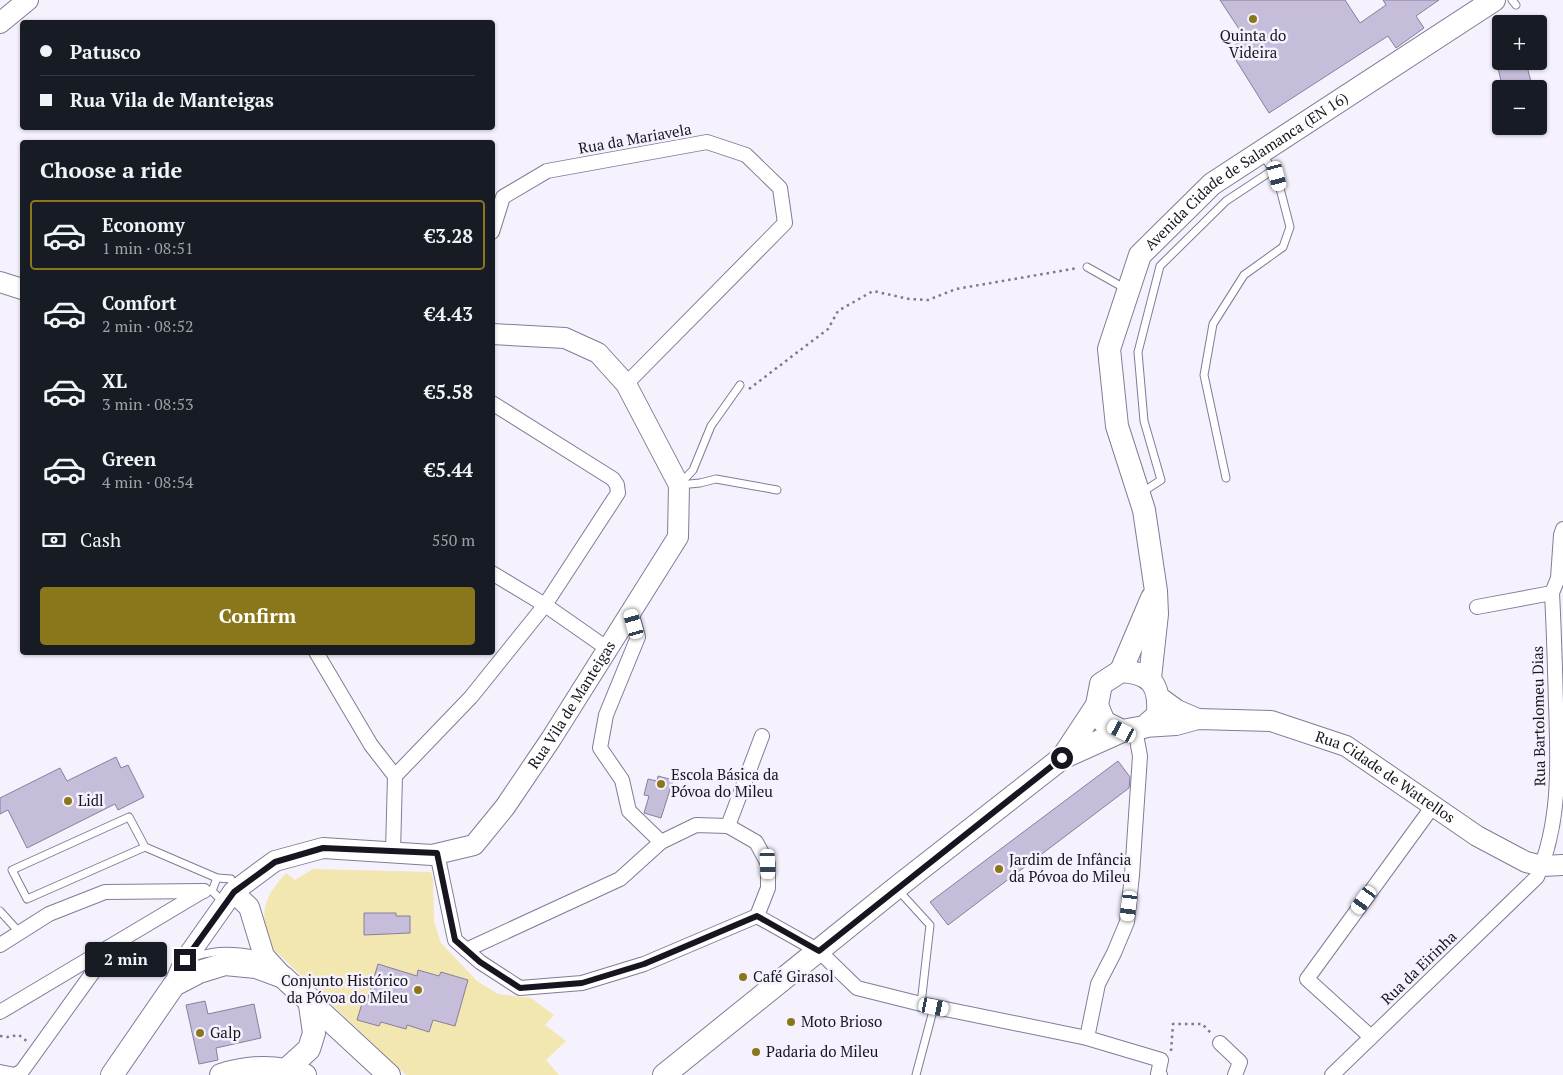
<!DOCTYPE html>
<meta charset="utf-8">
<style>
body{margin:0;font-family:"PT Serif",serif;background:#242831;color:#f1f3f6;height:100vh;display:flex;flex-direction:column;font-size:19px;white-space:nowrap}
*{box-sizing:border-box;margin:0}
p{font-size:16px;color:#9ea1a6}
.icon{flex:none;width:28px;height:28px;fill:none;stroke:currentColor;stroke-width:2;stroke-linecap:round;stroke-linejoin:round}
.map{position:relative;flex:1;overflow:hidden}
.drawer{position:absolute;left:20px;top:140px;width:475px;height:515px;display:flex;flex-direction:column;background:#171b24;border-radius:5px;box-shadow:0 1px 4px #0004}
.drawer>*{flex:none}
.banner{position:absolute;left:20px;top:20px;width:475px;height:110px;border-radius:5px;box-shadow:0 1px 4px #0004;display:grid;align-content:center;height:110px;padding:0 20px;background:#171b24}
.fabs{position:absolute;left:1492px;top:15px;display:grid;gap:10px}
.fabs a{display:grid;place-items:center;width:55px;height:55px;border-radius:5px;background:#171b24;box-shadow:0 1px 4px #0004;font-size:25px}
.end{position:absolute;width:22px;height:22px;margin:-11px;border:6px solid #191520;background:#fff;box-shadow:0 0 0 2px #fff}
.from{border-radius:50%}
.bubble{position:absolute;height:35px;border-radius:5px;background:#171b24;box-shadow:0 1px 4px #0004;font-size:16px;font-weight:800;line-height:35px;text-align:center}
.car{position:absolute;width:15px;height:30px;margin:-15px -8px;border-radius:6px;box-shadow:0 0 4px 1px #0007;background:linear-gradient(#fff 24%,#345 0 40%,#fff 0 76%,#345 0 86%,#fff 0)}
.banner b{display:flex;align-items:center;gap:18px;height:48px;font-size:19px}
.banner b+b{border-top:1px solid #363941}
.banner i{width:12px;height:12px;background:#f1f3f6}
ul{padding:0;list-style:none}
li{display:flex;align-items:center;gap:15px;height:70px;margin:0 10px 8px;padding:0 10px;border:2px solid transparent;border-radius:5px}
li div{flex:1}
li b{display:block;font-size:19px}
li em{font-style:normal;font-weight:800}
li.selected{border-color:#8a771c}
li>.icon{width:45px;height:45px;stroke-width:1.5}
h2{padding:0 20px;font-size:22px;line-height:60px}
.pay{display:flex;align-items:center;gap:12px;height:55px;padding:0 20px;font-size:19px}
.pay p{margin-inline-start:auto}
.action{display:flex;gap:10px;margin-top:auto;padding:10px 20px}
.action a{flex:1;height:58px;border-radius:5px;background:#8a771c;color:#fff;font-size:20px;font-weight:800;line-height:58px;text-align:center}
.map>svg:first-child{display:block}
</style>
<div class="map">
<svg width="1563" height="1075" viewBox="0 0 1563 1075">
<rect width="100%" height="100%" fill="#f5f2fe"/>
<path fill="#f2e6b1" d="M313 869 431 872 433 879 434 921 441 943 477 981 498 994 531 998 554 1015 545 1025 566 1041 546 1060 559 1075H406L270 946C259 913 263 898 286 873L295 880Z"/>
<g fill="#c6bddb" stroke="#877f9b">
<polygon points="1220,0 1345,0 1360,23 1386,5 1383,0 1439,0 1416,16 1424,28 1396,48 1388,36 1269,113 1229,49 1245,38"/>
<polygon points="1502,61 1522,61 1528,70 1531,82 1521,89 1503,89 1497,64"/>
<polygon points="116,757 121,768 128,765 144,797 118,810 115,804 27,848 8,810 0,814 0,798 60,768 67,781"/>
<polygon points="1118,761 1130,777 1129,788 948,925 930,902"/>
<polygon points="658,776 673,780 661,818 644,813 649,796 644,795 648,779 657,781"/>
<polygon points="364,913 396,913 396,916 410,916 410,933 364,935"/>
<polygon points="378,964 417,976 418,970 439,976 441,972 468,980 455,1026 433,1020 429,1032 407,1025 406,1029 381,1022 379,1026 357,1020 363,1000 367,1001"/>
<polygon points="205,1001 208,1014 254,1004 261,1038 216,1048 218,1060 199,1064 186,1005"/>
</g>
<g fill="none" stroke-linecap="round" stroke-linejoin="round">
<g stroke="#837b96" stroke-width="9">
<g id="lane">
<polyline points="1512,0 1516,5"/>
<polyline points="1087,267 1126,289"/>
<polyline points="740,385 711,426 693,470 679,485 700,483 716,479 777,490"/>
<polyline points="1226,478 1204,375 1213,324 1244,275 1283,247 1290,227 1277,177 1273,170"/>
<polyline points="1141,493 1161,480 1144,421 1138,352 1160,266 1226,201 1273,170 1262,154"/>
<polyline points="145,847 27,899 12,870 129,817 145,847 217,878"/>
<polygon points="217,878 231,879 233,892 220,899 212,891"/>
<polyline points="898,890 930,925 921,1004"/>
<polyline points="0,911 20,933"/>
<path d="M194 957C217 949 237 950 262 956"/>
<polyline points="916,1075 934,1007"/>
</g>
</g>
<g stroke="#837b96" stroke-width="16">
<g id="street">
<polyline points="492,232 503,197 547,171 707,142 746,155 780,188 785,223 626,384"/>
<polyline points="492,573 545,605 608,649"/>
<polyline points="1477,607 1552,593"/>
<polyline points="631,612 638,637 606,715 600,748 622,780 629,811 661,842"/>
<polyline points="316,652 371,745 395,776"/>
<polyline points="728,826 762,736"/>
<polyline points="393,852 395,776 471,697 545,605 618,493 617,485 613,479 492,403"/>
<polyline points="437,853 455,940 480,962 520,988 582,983 644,964 757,916 819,951 857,988 921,1004 1087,1038 1161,1060 1158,1074 1160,1075"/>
<polyline points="0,945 49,914 105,892 204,891"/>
<polyline points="466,950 620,879 661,842 696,825 728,826 756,842 768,864 768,888 757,916"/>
<polyline points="0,1012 203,891"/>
<polyline points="1371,1037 1307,979 1433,806"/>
<polyline points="1087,1038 1098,984 1114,953 1127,922 1132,875 1140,756 1135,729"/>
<polyline points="1220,1043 1240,1062 1235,1075"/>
<polyline points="0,1072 15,1075 22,1071 109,950"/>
<path d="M1332 1075 1537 877C1561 822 1558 762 1556 704 1555 667 1554 630 1552 593L1558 578 1561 535 1563 529"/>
</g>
</g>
<g stroke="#837b96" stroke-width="22">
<g id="secondary">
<polyline points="0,23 28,0"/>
<polyline points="0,282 22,289"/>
<polyline points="1159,697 1177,710 1198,719"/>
<path id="s1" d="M1144 727 1176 725 1198 719 1271 721 1346 746 1477 836 1526 862 1542 866 1563 865"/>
<polyline points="233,892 249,907 264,956 283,977"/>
<path id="s2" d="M174 985 185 960 233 892 275 861 323 848 432 855 474 845 505 807 551 739 678 537 679 485 626 384 598 353 565 338 492 334"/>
</g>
</g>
<g stroke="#837b96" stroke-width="24">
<g id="primary">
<path d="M1121 671C1152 673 1160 685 1158 715L1144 727 1122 731 1104 722 1097 705 1101 684Z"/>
<polyline points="1121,671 1152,598"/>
<path id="s3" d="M1150 678 1157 614 1156 591 1144 510 1117 426 1109 349 1140 255 1212 184 1494 0"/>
<polyline points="1064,755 1097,705"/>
<polyline points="287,1069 309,1049 314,1033 309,998"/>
<polyline points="112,1075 174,985 199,972 225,964 256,967 283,977 389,1075"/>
<path d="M221 1075C249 1066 277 1065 305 1075"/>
<polyline points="664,1075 896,888 1062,758 1122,731"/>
</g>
</g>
<g stroke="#7e7a86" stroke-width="2.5" stroke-dasharray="2.5 4" stroke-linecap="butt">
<polyline points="749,389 828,329 838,311 873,291 909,299 928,300 956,289 1078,268"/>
<polyline points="0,1036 7,1037 19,1035 28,1042"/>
<polyline points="1171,1051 1173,1024 1202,1024 1212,1034"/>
</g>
<use href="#lane" stroke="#fff" stroke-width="7"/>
<use href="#street" stroke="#fff" stroke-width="14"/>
<use href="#secondary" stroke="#fff" stroke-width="20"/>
<use href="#primary" stroke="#fff" stroke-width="22"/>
</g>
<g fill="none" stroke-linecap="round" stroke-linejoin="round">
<polyline stroke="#191520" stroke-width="6" points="185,960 234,892 275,862 323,848 437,853 455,940 480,962 520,988 582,983 644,964 757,916 819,951 1062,758"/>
</g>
<g fill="#8a771c" stroke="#f5f2fe" stroke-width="2">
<circle cx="1253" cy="19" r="5"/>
<circle cx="661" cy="784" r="5"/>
<circle cx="68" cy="801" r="5"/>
<circle cx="999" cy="869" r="5"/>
<circle cx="743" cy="977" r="5"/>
<circle cx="418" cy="990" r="5"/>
<circle cx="791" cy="1022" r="5"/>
<circle cx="200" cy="1033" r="5"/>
<circle cx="756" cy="1052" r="5"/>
</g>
<g text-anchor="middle" stroke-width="5" stroke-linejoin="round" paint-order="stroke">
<g font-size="15" fill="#191520" stroke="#f5f2fe" text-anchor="start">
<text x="1253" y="41" text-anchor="middle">Quinta do<tspan x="1253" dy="17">Videira</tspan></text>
<text x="671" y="780">Escola Básica da<tspan x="671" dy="17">Póvoa do Mileu</tspan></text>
<text x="78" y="806">Lidl</text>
<text x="1009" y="865">Jardim de Infância<tspan x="1009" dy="17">da Póvoa do Mileu</tspan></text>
<text x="753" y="982">Café Girasol</text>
<text x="408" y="986" text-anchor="end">Conjunto Histórico<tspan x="408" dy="17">da Póvoa do Mileu</tspan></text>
<text x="801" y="1027">Moto Brioso</text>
<text x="210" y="1038">Galp</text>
<text x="766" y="1057">Padaria do Mileu</text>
</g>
<g font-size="15" fill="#191520" stroke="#f5f2fe">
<text transform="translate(635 139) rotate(-10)" y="5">Rua da Mariavela</text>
<text dy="5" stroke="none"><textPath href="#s3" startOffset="570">Avenida Cidade de Salamanca (EN 16)</textPath></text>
<text dy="5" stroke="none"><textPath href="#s2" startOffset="536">Rua Vila de Manteigas</textPath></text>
<text transform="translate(1539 716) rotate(-91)" y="5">Rua Bartolomeu Dias</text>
<text dy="5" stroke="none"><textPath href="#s1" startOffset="256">Rua Cidade de Watrellos</textPath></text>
<text transform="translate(1419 968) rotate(-44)" y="5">Rua da Eirinha</text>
</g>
</g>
</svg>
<div class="fabs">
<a>+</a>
<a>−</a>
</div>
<i class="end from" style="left:1062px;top:758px"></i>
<i class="end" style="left:185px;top:960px"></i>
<div class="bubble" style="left:85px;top:942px;width:82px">2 min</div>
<i class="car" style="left:1277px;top:176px;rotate:165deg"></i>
<i class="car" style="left:634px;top:624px;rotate:344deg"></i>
<i class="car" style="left:1122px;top:731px;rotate:297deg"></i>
<i class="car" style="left:768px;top:864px;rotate:178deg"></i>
<i class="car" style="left:1364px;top:900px;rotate:216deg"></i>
<i class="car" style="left:1129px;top:906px;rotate:187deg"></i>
<i class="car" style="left:934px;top:1007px;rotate:101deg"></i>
<div class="banner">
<b><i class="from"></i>Patusco</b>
<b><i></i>Rua Vila de Manteigas</b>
</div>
<section class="drawer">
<h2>Choose a ride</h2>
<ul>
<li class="selected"><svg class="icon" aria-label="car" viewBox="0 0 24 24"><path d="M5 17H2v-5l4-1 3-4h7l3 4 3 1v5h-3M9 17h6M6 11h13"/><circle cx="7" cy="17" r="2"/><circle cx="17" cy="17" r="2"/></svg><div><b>Economy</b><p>1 min · 08:51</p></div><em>€3.28</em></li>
<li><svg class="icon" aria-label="car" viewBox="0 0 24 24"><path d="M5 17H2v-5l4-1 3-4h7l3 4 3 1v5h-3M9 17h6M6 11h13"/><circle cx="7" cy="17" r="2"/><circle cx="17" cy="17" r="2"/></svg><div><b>Comfort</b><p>2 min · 08:52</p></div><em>€4.43</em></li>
<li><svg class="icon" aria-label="car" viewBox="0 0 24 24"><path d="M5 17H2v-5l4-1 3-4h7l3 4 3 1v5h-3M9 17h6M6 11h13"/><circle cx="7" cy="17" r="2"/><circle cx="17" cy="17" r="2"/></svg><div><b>XL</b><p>3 min · 08:53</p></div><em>€5.58</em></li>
<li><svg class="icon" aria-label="car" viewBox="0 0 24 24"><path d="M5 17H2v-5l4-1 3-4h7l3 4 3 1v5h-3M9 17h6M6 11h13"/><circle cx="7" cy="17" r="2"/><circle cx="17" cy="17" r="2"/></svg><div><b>Green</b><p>4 min · 08:54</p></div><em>€5.44</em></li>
</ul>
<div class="pay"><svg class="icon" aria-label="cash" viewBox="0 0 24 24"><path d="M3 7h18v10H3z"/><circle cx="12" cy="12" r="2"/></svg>Cash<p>550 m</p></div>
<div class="action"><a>Confirm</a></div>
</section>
</div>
